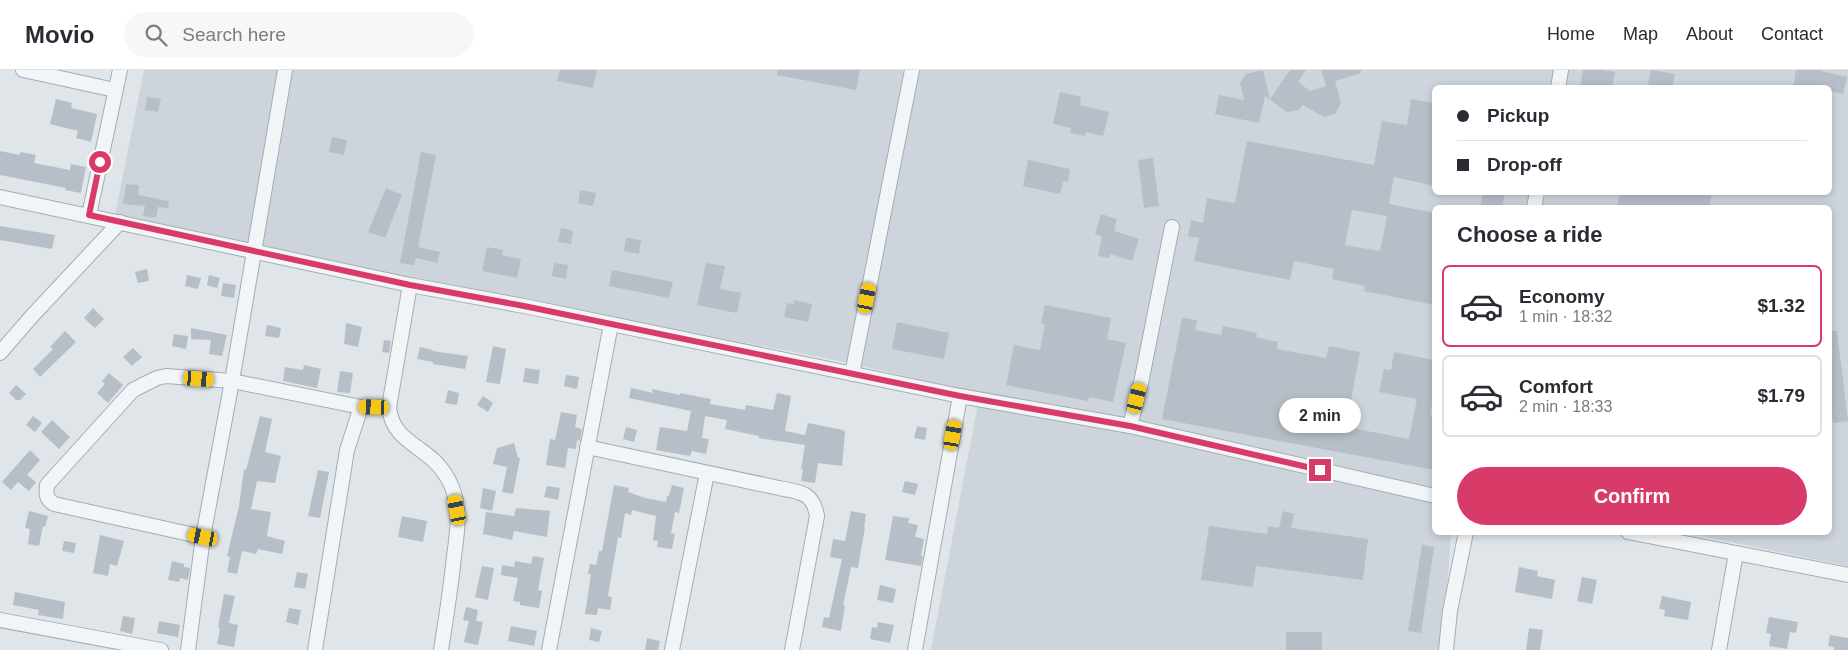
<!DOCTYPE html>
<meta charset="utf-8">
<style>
body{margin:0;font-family:Arial,sans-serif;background:#f7f7f7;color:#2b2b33;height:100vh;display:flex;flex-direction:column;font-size:19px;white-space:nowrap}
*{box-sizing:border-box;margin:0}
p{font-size:16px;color:#7c7c81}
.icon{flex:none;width:28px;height:28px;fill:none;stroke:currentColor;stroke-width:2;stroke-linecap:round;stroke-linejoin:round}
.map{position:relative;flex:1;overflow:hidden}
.side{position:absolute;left:1432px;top:135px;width:400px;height:330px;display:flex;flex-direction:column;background:#fff;border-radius:8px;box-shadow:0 2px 8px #0003}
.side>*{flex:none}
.guide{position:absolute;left:1432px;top:15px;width:400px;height:110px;border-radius:8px;box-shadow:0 2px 8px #0003;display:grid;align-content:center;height:110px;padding:0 25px;background:#fff}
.end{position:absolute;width:22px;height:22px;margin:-11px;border:6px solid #d83b67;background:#fff;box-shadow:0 0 0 2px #fff}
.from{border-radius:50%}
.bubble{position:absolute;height:35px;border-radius:18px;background:#fff;box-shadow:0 2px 8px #0003;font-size:16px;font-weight:600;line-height:35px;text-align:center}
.car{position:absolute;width:15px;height:30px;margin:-15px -8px;border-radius:6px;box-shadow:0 0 4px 1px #0007;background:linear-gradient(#f5c518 24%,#345 0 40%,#f5c518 0 76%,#345 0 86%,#f5c518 0)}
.guide b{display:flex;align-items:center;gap:18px;height:48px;font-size:19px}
.guide b+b{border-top:1px solid #e1e1e2}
.guide i{width:12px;height:12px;background:#2b2b33}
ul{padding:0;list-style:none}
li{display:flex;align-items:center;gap:15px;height:82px;margin:0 10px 8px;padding:0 15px;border:2px solid #e1e1e2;border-radius:8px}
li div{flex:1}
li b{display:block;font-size:19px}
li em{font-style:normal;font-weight:600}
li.selected{border-color:#d83b67}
li>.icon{width:45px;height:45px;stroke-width:1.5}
h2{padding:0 25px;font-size:22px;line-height:60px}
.action{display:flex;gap:10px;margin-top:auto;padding:10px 25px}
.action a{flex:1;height:58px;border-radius:30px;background:#d83b67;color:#fff;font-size:20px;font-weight:600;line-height:58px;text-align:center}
header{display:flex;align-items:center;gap:30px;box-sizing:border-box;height:70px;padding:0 25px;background:#fff;border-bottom:1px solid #e1e1e2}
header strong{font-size:24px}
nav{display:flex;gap:28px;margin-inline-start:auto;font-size:18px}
.search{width:350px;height:45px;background:#f7f7f7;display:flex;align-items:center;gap:12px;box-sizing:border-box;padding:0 18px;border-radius:28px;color:#7c7c81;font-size:19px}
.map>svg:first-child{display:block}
</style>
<header>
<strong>Movio</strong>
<div class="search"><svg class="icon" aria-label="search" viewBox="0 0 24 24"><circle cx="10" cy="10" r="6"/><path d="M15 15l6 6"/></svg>Search here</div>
<nav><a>Home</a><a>Map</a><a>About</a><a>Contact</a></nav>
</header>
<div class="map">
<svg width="1848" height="580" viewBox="0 0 1848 580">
<rect width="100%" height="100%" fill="#dfe5e9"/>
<path fill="#cdd4dc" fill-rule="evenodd" d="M144 0H1848V496L1686 463 1830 462V138H1435V462L1451 463 1443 580H931L980 323 830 289 114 150ZM1435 18H1830V122H1435Z"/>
<g fill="#b6bec7" fill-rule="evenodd">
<polygon points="560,0 597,0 593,18 557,11"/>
<polygon points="777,0 860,0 856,20 777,5"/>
<polygon points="1263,0 1270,29 1290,0 1306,0 1298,12 1310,21 1326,16 1321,0 1361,0 1361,3 1335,11 1341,33 1335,44 1324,47 1303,35 1299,40 1287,42 1265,26 1259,53 1215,44 1219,25 1244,30 1240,13 1246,4"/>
<polygon points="1583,0 1601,0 1615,2 1612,18 1580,18"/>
<polygon points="1651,0 1675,4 1672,18 1648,14"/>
<polygon points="1796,0 1821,0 1821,1 1847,7 1843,24 1830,21 1830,18 1793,18"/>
<polygon points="1060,22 1081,27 1080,35 1109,42 1103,66 1086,62 1085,66 1070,63 1071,58 1053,54"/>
<polygon points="147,27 161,29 158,42 145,40"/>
<polygon points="56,29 72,33 71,38 97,44 91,72 76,68 78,61 50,54"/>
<path d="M1411 29 1435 33V64L1433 79 1435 80V116L1394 107 1389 134 1435 143V235L1364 221 1365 216 1332 209 1334 199 1294 191 1290 210 1194 191 1199 168 1188 166 1191 150 1203 153 1207 128 1235 133 1247 71 1374 95 1382 51 1407 55ZM1352 140 1387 146 1380 181 1345 175Z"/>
<polygon points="332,67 347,70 344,85 329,82"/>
<polygon points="0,81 20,85 20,82 36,85 34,93 70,100 71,94 86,97 81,123 65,120 66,118 0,105"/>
<polygon points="421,82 436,85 418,177 440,182 437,193 416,188 414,195 400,193"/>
<polygon points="1153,88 1159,136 1144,138 1138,90"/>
<polygon points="1028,90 1070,99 1068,112 1063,111 1060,124 1023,116"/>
<polygon points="126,114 139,115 138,125 169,131 168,138 158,137 156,148 143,146 145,136 123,134"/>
<polygon points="386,118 402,125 385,168 368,162"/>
<polygon points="580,120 596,123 593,136 578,133"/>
<polygon points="1483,122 1505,122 1502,138 1480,138"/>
<polygon points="1620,122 1712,122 1709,138 1617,138"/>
<polygon points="1101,144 1117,149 1114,161 1139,169 1132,191 1110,184 1110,188 1098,186 1102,166 1095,164"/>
<polygon points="0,156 55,165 52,179 0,170"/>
<polygon points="561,158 573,161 571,174 558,172"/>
<polygon points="626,168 641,170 639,184 624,181"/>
<polygon points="487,177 503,180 502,185 521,189 517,208 482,201"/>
<polygon points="554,193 568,195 566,209 552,206"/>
<polygon points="706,193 725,196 720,219 741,223 737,243 697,235"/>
<polygon points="147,199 149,211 138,213 135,202"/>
<polygon points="612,200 673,212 669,228 609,216"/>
<polygon points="187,205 201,208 198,219 185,216"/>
<polygon points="209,205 220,208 217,218 207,215"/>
<polygon points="223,213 236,215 234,228 221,226"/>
<polygon points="794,230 812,234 808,252 784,247 787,233 794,234"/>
<polygon points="1045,235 1111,248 1107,269 1126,273 1113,332 1089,327 1088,331 1006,315 1014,275 1040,280 1045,254 1041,254"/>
<polygon points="93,238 104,249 95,258 84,248"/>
<polygon points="1182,248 1197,250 1195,260 1221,265 1223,256 1257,263 1256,267 1278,272 1277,279 1326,288 1329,276 1360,282 1346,357 1409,369 1417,329 1379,322 1384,299 1391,300 1394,282 1434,290 1432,301 1435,302 1435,321 1430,345 1435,346 1435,400 1162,349"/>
<polygon points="897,252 949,263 944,289 892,279"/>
<polygon points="346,253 362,257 358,277 344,274"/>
<polygon points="267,255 281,258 279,268 265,266"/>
<polygon points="191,258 227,265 222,286 209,284 211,270 191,269"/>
<polygon points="65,261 76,272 40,307 33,299 53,279 50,277"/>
<polygon points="1830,261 1837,261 1848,351 1833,353 1830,325"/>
<polygon points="174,264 188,266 186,279 172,276"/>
<polygon points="384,270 391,271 389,283 382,282"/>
<polygon points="493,276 506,279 500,314 486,312"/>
<polygon points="420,277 433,280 432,281 468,286 465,299 433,294 433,292 417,289"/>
<polygon points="133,278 142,287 132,296 123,287"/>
<polygon points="304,295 321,299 317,318 283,311 285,297 303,300"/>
<polygon points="525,298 540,300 538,314 523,312"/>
<polygon points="340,301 353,303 350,323 337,322"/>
<polygon points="109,303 123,315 108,333 97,323 105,314 102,311"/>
<polygon points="566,305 579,307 577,319 564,316"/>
<polygon points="16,315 26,324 20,330 16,330 9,323"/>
<polygon points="631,318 653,323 652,319 680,325 680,323 711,329 710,334 745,340 746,335 773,340 777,323 791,326 785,361 805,365 808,353 843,360 845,362 842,396 818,393 815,413 801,411 803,399 801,399 805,375 759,368 759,366 725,359 727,350 705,346 702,368 709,369 706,384 692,381 690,386 656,380 660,357 687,361 691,341 629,328"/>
<polygon points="448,320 459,323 457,335 445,333"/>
<polygon points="483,326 493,333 488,342 477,335"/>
<polygon points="561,342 577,345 575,357 582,359 580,371 577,370 576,379 568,378 565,398 546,395 550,369 555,370"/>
<polygon points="33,346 42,353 35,362 26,355"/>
<polygon points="260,346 272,349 265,382 281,386 275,413 257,411 251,439 271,442 267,466 285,471 282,484 258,479 256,484 242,481 237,504 227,502 230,487 227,486 239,436 244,399 246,400"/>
<polygon points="52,350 70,367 59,379 41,362"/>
<polygon points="917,356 927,358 925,370 914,368"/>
<polygon points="626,357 637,360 634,372 623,369"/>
<polygon points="514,373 518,388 520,388 513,424 502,422 507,397 493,394 497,378"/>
<polygon points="30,380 40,390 27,405 36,412 29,421 18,412 11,420 2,412"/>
<polygon points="318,400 329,402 320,448 308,446"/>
<polygon points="905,411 918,414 915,425 902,422"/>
<polygon points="614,415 629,418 628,422 645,428 666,432 667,426 669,426 672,415 684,418 679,443 675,442 671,463 675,464 672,479 657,477 658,471 653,470 656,446 632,440 631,445 625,443 621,468 618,467 608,526 612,527 610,540 598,538 597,545 585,544 591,504 588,504 590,494 596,495 599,481 602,481"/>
<polygon points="547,416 560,418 558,430 544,427"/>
<polygon points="483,418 496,421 492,441 480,438"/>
<polygon points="516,438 550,441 547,467 514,461 512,470 483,464 486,442 514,446"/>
<polygon points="29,441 48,446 45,457 43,456 39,476 28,474 30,459 25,458"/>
<polygon points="851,441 866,444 864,457 865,457 858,498 851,497 843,536 845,536 841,561 822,557 824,547 829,548 842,489 830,487 833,469 845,471"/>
<polygon points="1283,441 1294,444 1291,458 1368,469 1363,510 1256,496 1253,517 1201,510 1209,456 1267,464 1268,456 1279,458"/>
<polygon points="402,446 427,451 423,472 398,467"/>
<polygon points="893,446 909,448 908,453 918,455 915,467 924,469 921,486 923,486 921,496 885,490"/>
<polygon points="100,465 124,471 117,496 110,494 108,506 93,503"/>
<polygon points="64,471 76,473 74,483 62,481"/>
<polygon points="1422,475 1434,477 1421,563 1408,561"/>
<polygon points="533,486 544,488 538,520 542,521 539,538 520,535 520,532 513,531 518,508 501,505 502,495 514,497 515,491 531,494"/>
<polygon points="172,491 184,494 184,497 190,498 188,510 180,508 179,512 168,510"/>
<polygon points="482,496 494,498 488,530 475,527"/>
<polygon points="1519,497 1538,501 1537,506 1555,510 1552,529 1515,522"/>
<polygon points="297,502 308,504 305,519 294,517"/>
<polygon points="1582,507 1597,510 1592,534 1577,531"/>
<polygon points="880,515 896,519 893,533 877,530"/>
<polygon points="15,522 65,532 63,549 38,545 39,540 13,535"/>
<polygon points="224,524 235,526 229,553 238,555 234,577 217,574 220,558 218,557"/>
<polygon points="1662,526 1691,532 1688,550 1664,546 1665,540 1659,539"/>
<polygon points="466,537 478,540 476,551 483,552 478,575 464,572 469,551 463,550"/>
<polygon points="289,538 301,540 298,555 286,552"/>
<polygon points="123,546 135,548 132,564 120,561"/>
<polygon points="1769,547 1798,552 1796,563 1790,562 1787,579 1769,576 1771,564 1766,563"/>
<polygon points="159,551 180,555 178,567 157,563"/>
<polygon points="878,552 894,555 890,573 870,569 872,557 877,558"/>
<polygon points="511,556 537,561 534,576 508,571"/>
<polygon points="591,558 602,561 599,572 589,570"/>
<polygon points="1529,558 1543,560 1540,580 1526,580"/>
<rect x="1286" y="562" width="36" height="18"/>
<polygon points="1830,565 1848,568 1848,580 1834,580 1834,577 1828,576"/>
<polygon points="647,568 660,571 658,580 645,580"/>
</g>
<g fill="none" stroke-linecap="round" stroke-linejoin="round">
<g stroke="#a4acb4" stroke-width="16">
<g id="minor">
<polyline points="23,0 115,20"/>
<polyline points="1558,18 1561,0"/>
<polyline points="0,127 410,215 524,236 960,326 1130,356 1435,426"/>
<polyline points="1534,138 1537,122"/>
<polyline points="89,145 120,0"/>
<path d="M410 215 389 337C392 372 426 376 443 401 452 413 456 426 457 440 459 455 456 471 454 486 451 517 446 549 441 580"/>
<polyline points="0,283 32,246 120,152"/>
<polyline points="852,304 912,0"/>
<polyline points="1130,356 1141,313 1172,157"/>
<path d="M587 377 779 418C800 422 813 422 817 446L792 580"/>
<polyline points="1628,462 1848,505"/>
<path d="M203 467 54 434C46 429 46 424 47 415L133 320 157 308 166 306 232 311 361 337"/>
<polyline points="0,550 161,580"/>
<polyline points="188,580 203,467 232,311 285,0"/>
<polyline points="315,580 347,380 361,337 389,337"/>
<polyline points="549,580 611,254"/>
<polyline points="672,580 707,403"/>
<polyline points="915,580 960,326"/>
<polyline points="1446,580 1450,541 1466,462"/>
<polyline points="1719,580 1736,483"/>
</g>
</g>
<use href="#minor" stroke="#f2f5f7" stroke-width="14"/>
</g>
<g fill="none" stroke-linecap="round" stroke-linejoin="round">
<polyline stroke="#d83b67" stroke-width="6" points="100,92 89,145 410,215 524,236 960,326 1130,356 1320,400"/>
</g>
</svg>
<i class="end from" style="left:100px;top:92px"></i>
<i class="end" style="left:1320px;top:400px"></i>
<div class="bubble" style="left:1279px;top:328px;width:82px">2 min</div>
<i class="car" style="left:867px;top:228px;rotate:11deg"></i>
<i class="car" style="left:199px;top:309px;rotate:94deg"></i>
<i class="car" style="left:1137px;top:328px;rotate:14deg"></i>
<i class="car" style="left:374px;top:337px;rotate:272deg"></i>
<i class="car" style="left:953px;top:365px;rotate:10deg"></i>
<i class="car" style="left:457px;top:440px;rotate:349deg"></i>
<i class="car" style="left:203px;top:467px;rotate:282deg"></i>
<div class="guide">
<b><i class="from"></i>Pickup</b>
<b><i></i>Drop-off</b>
</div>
<section class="side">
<h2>Choose a ride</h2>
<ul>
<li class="selected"><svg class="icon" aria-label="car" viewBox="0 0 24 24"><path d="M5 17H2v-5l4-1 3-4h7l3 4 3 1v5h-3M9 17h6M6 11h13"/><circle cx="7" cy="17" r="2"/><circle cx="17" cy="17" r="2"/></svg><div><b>Economy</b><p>1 min · 18:32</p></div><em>$1.32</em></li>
<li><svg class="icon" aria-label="car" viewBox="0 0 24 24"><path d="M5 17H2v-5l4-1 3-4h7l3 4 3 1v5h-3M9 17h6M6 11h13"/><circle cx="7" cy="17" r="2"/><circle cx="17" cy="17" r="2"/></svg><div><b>Comfort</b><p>2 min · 18:33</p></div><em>$1.79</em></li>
</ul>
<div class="action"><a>Confirm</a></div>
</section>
</div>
